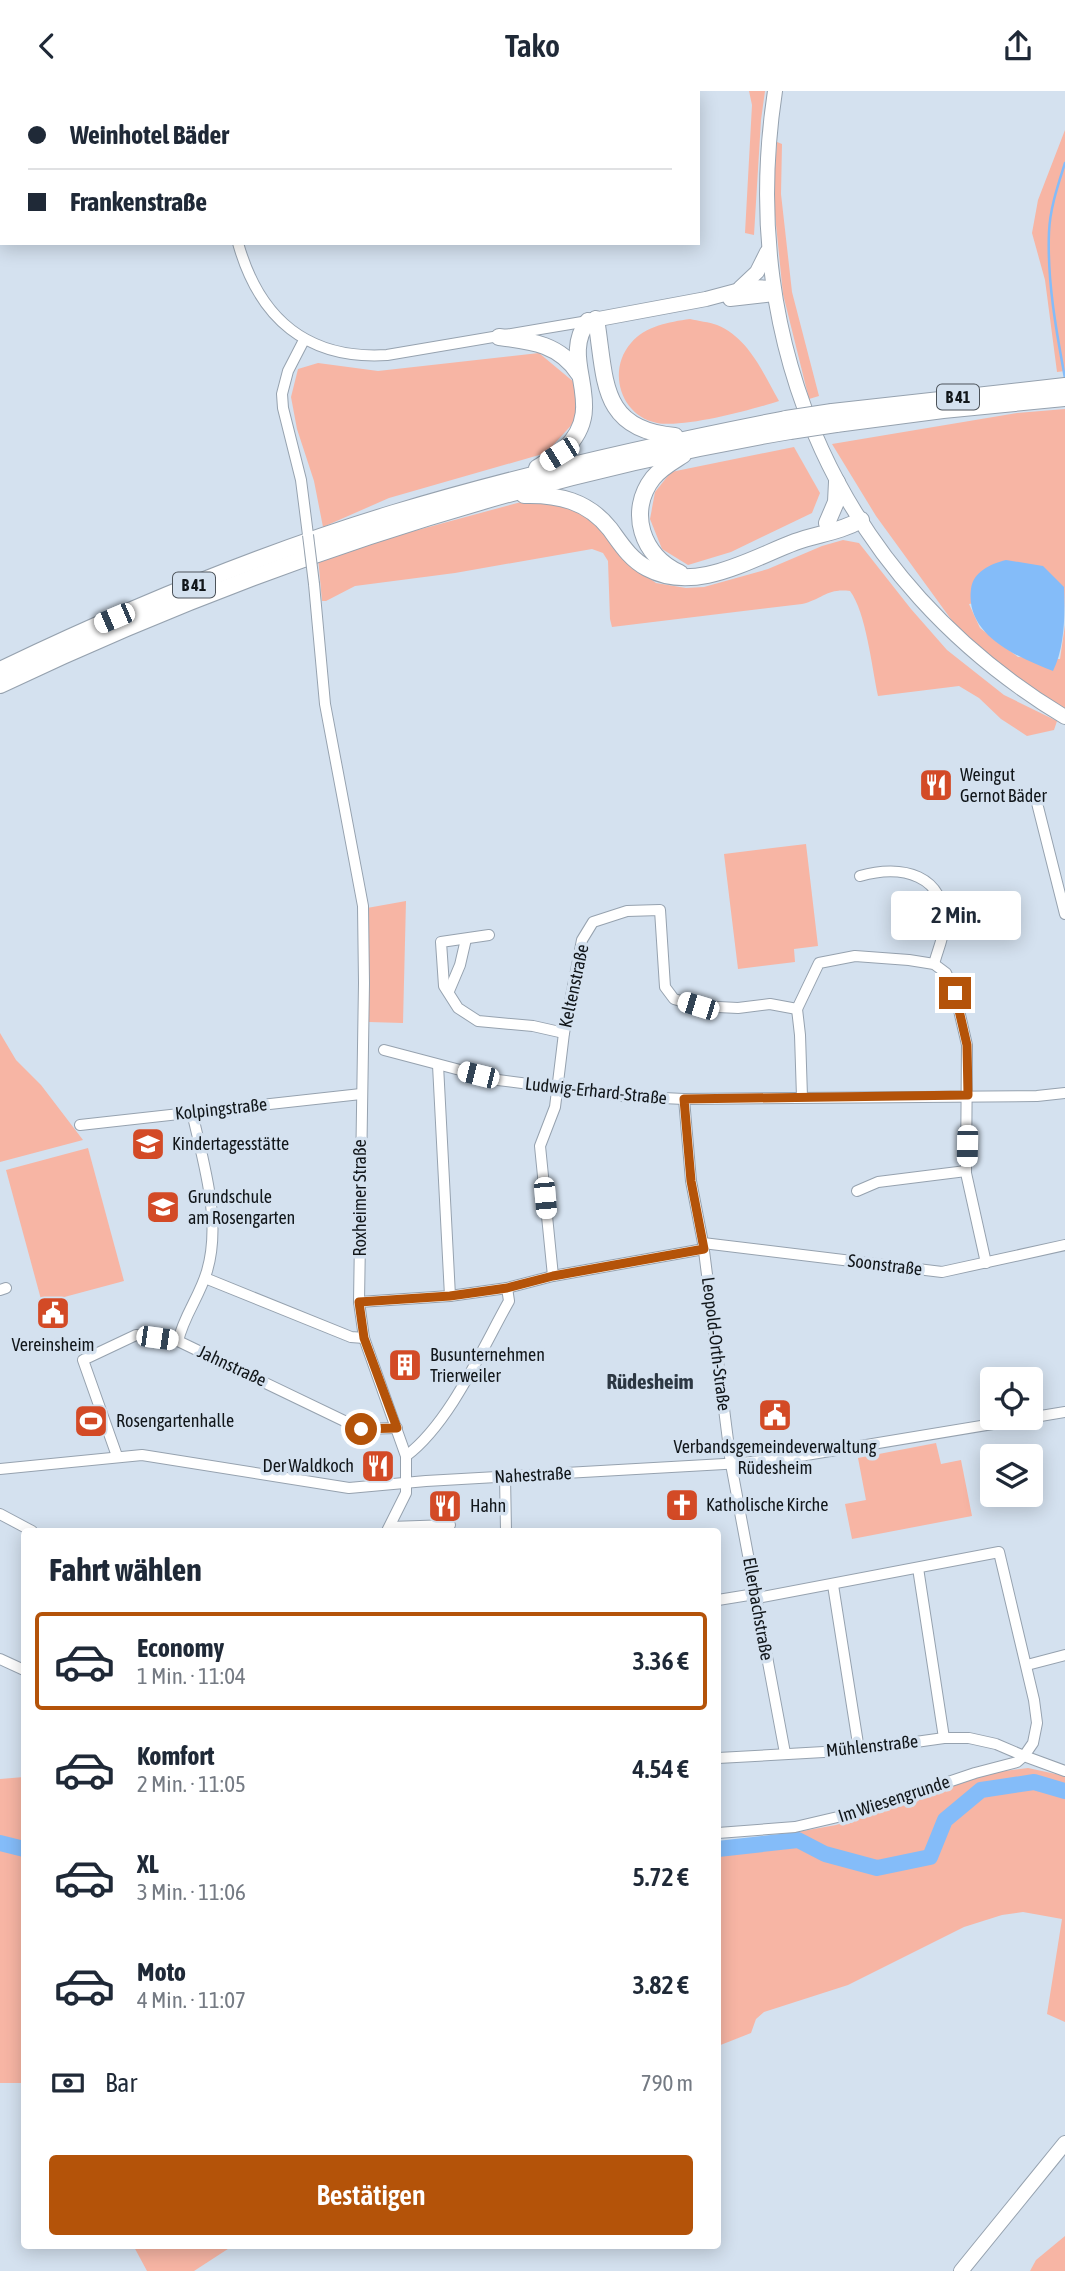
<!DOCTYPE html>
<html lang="de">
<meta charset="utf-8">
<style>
body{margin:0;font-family:"Asap Condensed",sans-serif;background:#f6f6f7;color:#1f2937;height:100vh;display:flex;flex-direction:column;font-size:26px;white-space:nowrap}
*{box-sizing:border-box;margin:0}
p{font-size:23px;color:#747a83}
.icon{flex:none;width:38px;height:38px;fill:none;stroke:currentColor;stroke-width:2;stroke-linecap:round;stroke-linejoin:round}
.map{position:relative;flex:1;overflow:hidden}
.panel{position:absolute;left:21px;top:1437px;width:700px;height:721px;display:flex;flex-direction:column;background:#fff;border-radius:7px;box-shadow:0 4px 18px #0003}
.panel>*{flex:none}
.hud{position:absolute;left:0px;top:0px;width:700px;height:154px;box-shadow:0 4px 18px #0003;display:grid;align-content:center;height:154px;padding:0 28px;background:#fff}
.fabs{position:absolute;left:980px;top:1276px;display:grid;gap:14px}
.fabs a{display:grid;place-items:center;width:63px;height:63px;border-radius:7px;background:#fff;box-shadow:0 4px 18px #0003;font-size:35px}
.end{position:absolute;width:32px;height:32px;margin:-16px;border:9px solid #b45309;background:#fff;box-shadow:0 0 0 4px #fff}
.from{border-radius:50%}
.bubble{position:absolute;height:49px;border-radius:7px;background:#fff;box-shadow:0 4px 18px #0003;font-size:23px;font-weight:600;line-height:49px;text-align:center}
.car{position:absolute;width:21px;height:42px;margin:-21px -10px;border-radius:9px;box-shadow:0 0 5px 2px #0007;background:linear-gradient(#fff 24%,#345 0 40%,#fff 0 76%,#345 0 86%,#fff 0)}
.hud b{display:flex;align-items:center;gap:24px;height:66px;font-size:26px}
.hud b+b{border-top:2px solid #e0e1e3}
.hud i{width:18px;height:18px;background:#1f2937}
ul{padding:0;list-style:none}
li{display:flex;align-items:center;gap:21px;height:98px;margin:0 14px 10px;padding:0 14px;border:4px solid transparent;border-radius:7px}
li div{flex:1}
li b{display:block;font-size:26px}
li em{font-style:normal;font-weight:600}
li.active{border-color:#b45309}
li>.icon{width:63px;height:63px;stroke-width:1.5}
h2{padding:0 28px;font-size:32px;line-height:84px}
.pay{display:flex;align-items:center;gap:18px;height:77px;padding:0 28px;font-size:26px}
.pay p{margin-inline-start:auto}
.action{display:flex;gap:14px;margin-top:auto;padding:14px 28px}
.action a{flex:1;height:80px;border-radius:7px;background:#b45309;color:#fff;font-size:28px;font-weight:600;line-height:80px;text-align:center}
header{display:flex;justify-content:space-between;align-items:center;height:91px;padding:0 28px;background:#fff;font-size:32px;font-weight:600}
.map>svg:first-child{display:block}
</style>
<header><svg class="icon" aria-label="back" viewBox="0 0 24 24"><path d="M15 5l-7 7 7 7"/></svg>Tako<svg class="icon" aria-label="share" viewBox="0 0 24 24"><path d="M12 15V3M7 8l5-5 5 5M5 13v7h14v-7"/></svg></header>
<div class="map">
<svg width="1065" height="2180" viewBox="0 0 1065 2180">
<rect width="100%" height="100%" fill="#d4e1ef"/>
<g fill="#f7b5a4">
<polygon points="749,0 765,0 761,29 754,144 745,142 752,14"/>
<polygon points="1065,39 1065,280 1057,281 1045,189 1032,142 1038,109"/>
<polygon points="777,51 782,53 781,103 792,201 819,305 809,308 783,203 773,104"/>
<path d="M690 228C698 230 709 231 717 234 749 247 763 282 779 310 751 319 685 337 657 332 620 325 607 279 631 252 645 235 669 231 690 228Z"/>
<polygon points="539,262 575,292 576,329 546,362 389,407 323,436 314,390 297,338 291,306 298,278 318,272 378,280"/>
<polygon points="1065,318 1065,521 1064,496 969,513 980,537 1018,566 1060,568 1065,534 1065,619 993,570 953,531 876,425 832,353 1017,322"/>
<polygon points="794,356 820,402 812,422 731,461 688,474 662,458 650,428 655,401 671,381"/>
<path d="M521 411H560L588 424 628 472 656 492 686 497 704 496 768 478 822 455 843 449 859 452 911 518 947 559 1004 604 1057 630 1054 639 1027 645 1001 628 979 607 959 595 878 605C872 577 866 521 850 500 827 497 823 508 802 513L612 536 610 528 608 470 603 462 592 458 455 482 355 495 326 510H322L318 466Z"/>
<polygon points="806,753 818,855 794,858 795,871 738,878 724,763"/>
<polygon points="406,810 403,932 369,931 367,817"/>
<polygon points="0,942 16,969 41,994 83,1049 0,1071"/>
<polygon points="88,1057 124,1190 42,1212 6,1079"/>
<polygon points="936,1352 941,1373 961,1369 972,1425 852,1448 845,1413 866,1409 858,1367"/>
<polygon points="1028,1677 1065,1685 1065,1931 1047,1923 1062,1828 1023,1821 1002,1824 964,1836 848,1894 764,1921 756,1928 751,1942 718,1955 718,1755 836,1734 890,1717 951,1689 996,1681"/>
<polygon points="24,1686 24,1992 0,1992 0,1688"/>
<polygon points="1065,2145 1065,2180 1030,2180 1036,2169"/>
<polygon points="133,2154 234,2154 194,2180 147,2180"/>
</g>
<path fill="#84bcf9" d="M1006 469 1043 475 1064 496C1065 524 1065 556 1053 580 1017 566 965 544 971 498 973 481 990 473 1006 469Z"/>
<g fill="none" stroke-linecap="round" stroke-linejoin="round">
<path stroke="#84bcf9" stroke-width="2.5" d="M1065 72C1058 94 1050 117 1049 141 1047 189 1056 239 1065 287"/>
<g stroke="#84bcf9" stroke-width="16">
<polyline points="0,1752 24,1758"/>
<polyline points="718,1758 798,1749 825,1763 877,1777 930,1766 945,1729 981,1699 1034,1691 1065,1700"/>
</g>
<g stroke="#96a2af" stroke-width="12">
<g id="minor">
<polyline points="184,0 184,2"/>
<path d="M238 152C259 227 307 269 387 264L588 230"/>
<polyline points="304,249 288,280 282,303 283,317 301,389 308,444"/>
<polyline points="314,493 325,613 363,815 364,892 359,1211 364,1247 406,1365 406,1402 387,1440"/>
<polyline points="1036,708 1065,823"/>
<path d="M860 785C901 773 947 783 944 836 943 848 937 861 934 873"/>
<polyline points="489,844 441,851 444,895 458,917 478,930 533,935 564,942"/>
<polyline points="449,900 460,874 466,848"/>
<polyline points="797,918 819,872 855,865 909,869 934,873 946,882 955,902 967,954 966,1082 986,1172"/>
<polyline points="797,918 800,944 802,1006"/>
<polyline points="384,959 498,989 621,1005 684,1008 1037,1005 1065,1002"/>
<polyline points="438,974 450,1205"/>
<polyline points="684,1008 691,1090 703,1152 731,1373 785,1662"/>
<polyline points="80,1034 361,1003"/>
<polyline points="857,1100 878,1091 966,1080"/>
<polyline points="703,1152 942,1181 1065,1154"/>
<polyline points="553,1185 540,1055 555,1016 564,942 582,849 593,831 627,820 660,819 665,896 674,908 698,915 738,917 770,913 797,918"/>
<polyline points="205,1187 351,1246 364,1247"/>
<polyline points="0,1199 6,1197"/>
<polyline points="359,1211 450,1205 507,1197 553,1185 704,1158"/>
<path d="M178 1250C184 1224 200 1205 207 1180 222 1129 203 1071 192 1021"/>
<polyline points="117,1365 83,1269 136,1244 178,1250 361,1338 397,1337"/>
<path d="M406 1365C450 1332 482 1258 509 1210L507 1197"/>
<polyline points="0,1378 142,1364 349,1397 426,1390 742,1372 794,1366 1065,1321"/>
<polyline points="505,1385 506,1440"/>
<polyline points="0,1423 32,1440"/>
<polyline points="390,1436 450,1434"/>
<polyline points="918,1477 944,1647"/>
<polyline points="833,1494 859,1659"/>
<polyline points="718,1509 755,1503 762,1506 999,1461 1034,1609 1037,1632 1033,1652 1024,1665 996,1653 969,1647 944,1647 859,1659 718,1667"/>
<polyline points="0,1568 24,1579"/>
<polyline points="1027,1574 1065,1564"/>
<polyline points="718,1742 795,1736 859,1721 975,1682 1017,1671 1024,1665 1065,1680"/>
</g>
</g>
<g stroke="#96a2af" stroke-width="16">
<g id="major">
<path d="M775 0C736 256 842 492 1065 626"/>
<polyline points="740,197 757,181 767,161"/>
<polyline points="730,208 774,203"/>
<polyline points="588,230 706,208 751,196 773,197"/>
<polyline points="961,2180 1065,2052"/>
</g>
</g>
<g stroke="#96a2af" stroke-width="18">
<g id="highway">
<path d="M596 228C606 288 599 339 675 345"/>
<path d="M499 246C531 250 560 253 579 283"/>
<polyline points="832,321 1065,295"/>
<polyline points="836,333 943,319 1065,307"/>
<path d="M537 377C546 371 556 366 564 359 611 314 557 271 588 230"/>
<path d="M524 404C558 403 588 410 610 438 621 453 630 468 647 477 695 503 750 468 795 451 817 443 840 441 861 429"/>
<polyline points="827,432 836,411 837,391"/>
<path d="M680 482C642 466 627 420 653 387 661 377 672 371 683 364"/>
<path d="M0 579C127 518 259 463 394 422 523 383 653 354 786 328"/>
<path d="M0 594C253 474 513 387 790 340"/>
</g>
</g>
<use href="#minor" stroke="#fff" stroke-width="10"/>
<use href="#major" stroke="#fff" stroke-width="14"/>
<use href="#highway" stroke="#fff" stroke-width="16"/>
<g stroke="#96a2af" stroke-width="12" stroke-linecap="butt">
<polyline id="minor-bridge" points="308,444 314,493"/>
</g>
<g stroke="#96a2af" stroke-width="18" stroke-linecap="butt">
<g id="highway-bridge">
<polyline points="786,328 832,321"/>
<polyline points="790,340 836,333"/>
</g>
</g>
<use href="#minor-bridge" stroke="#fff" stroke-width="10"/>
<use href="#highway-bridge" stroke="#fff" stroke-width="16"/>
</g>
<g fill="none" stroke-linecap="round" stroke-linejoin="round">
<polyline stroke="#b45309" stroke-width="9" points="361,1338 397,1337 364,1247 359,1211 450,1205 507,1197 553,1185 704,1158 691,1090 684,1008 968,1004 967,954 955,902"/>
</g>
<defs>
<g id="restaurant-square" transform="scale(1.75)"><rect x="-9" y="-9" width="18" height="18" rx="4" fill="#d34a26" stroke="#d4e1ef"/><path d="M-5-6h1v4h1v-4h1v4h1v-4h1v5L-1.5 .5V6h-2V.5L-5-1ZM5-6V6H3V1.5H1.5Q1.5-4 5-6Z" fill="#fff"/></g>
<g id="school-square" transform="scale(1.75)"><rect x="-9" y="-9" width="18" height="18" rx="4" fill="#d34a26" stroke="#d4e1ef"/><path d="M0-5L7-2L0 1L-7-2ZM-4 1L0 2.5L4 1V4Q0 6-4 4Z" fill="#fff"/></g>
<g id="civic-square" transform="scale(1.75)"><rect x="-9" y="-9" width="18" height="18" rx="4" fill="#d34a26" stroke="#d4e1ef"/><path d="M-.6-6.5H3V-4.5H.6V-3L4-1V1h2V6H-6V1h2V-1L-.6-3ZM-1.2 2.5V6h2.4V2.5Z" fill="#fff"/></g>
<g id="building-square" transform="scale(1.75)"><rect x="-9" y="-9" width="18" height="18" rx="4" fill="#d34a26" stroke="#d4e1ef"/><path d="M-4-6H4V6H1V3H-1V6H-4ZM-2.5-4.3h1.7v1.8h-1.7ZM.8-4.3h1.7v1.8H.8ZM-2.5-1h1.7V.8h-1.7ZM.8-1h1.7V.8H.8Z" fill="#fff"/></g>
<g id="stadium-square" transform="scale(1.75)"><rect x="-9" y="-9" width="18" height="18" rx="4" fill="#d34a26" stroke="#d4e1ef"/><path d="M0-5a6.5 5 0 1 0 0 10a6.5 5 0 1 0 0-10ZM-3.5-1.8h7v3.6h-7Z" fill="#fff"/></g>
<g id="church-square" transform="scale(1.75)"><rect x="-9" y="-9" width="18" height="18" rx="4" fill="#d34a26" stroke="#d4e1ef"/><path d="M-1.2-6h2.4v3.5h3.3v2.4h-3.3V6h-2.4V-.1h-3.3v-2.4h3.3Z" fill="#fff"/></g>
</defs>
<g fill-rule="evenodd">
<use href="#restaurant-square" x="936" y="694"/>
<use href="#school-square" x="148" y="1053"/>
<use href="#school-square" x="163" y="1116"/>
<use href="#civic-square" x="53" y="1222"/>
<use href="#building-square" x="405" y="1274"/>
<use href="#civic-square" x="775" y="1324"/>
<use href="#stadium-square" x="91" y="1330"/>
<use href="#restaurant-square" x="378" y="1375"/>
<use href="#church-square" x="682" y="1414"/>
<use href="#restaurant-square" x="445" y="1415"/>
</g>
<g text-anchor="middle" stroke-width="7" stroke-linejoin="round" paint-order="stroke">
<g fill="#d4e1ef" stroke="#4c535a" stroke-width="2">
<rect x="937" y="293.5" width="42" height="25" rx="5"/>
<rect x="173" y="481.5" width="42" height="25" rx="5"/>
</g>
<g font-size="16" font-weight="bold" fill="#11161a">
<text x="958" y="312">B 41</text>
<text x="194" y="500">B 41</text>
</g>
<g font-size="18" fill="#11161a" stroke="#d4e1ef" text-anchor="start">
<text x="960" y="690">Weingut<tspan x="960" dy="21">Gernot Bäder</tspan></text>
<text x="172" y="1059">Kindertagesstätte</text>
<text x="188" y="1112">Grundschule<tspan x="188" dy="21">am Rosengarten</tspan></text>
<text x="53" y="1260" text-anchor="middle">Vereinsheim</text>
<text x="430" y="1270">Busunternehmen<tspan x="430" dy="21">Trierweiler</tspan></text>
<text x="116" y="1336">Rosengartenhalle</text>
<text x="775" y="1362" text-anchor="middle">Verbandsgemeindeverwaltung<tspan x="775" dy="21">Rüdesheim</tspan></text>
<text x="354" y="1381" text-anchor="end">Der Waldkoch</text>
<text x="706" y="1420">Katholische Kirche</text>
<text x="470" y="1421">Hahn</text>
</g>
<g font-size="18" fill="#11161a" stroke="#d4e1ef">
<text transform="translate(574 895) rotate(-78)" y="6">Keltenstraße</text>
<text transform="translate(596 1000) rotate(6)" y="6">Ludwig-Erhard-Straße</text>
<text transform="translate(221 1018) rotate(-6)" y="6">Kolpingstraße</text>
<text transform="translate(360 1107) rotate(-90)" y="6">Roxheimer Straße</text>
<text transform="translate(885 1174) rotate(7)" y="6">Soonstraße</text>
<text transform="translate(716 1253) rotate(83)" y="6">Leopold-Orth-Straße</text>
<text transform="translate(232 1275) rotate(25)" y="6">Jahnstraße</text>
<text transform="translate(533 1384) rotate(-3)" y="6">Nahestraße</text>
<text transform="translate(758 1518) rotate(80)" y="6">Ellerbachstraße</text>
<text transform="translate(872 1655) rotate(-6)" y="6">Mühlenstraße</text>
<text transform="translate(894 1708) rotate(-18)" y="6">Im Wiesengrunde</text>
</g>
<g font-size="21" font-weight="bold" fill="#2c3742" stroke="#d4e1ef">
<text x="650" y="1298">Rüdesheim</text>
</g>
</g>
</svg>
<div class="fabs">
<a><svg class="icon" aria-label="locate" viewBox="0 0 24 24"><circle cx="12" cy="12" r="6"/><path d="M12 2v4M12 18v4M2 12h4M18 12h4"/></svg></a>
<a><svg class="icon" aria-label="layers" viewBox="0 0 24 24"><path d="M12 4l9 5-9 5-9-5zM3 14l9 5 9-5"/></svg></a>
</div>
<i class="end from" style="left:361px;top:1338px"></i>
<i class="end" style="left:955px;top:902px"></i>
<div class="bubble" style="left:891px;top:800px;width:130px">2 Min.</div>
<i class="car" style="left:559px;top:363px;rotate:238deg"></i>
<i class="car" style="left:114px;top:527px;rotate:247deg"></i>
<i class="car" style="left:698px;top:915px;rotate:287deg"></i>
<i class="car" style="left:478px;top:984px;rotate:284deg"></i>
<i class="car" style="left:967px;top:1055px;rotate:181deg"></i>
<i class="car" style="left:545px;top:1107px;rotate:175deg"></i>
<i class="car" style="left:157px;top:1247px;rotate:98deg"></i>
<div class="hud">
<b><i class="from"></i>Weinhotel Bäder</b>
<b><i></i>Frankenstraße</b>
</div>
<section class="panel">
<h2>Fahrt wählen</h2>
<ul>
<li class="active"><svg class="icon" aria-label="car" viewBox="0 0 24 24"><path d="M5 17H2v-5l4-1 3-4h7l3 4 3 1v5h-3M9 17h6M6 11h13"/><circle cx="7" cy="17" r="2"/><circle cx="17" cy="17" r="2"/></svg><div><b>Economy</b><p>1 Min. · 11:04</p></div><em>3.36 €</em></li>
<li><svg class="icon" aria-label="car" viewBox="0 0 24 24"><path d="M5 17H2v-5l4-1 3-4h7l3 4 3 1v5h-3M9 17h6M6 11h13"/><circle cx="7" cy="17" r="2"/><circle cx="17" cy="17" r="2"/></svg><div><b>Komfort</b><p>2 Min. · 11:05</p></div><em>4.54 €</em></li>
<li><svg class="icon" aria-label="car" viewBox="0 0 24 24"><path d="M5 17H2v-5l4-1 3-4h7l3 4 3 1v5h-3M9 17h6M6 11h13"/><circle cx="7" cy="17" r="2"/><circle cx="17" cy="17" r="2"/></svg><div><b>XL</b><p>3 Min. · 11:06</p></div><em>5.72 €</em></li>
<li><svg class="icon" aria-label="car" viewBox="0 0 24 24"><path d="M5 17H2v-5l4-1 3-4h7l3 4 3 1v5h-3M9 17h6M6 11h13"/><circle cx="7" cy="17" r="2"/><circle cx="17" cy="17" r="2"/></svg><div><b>Moto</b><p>4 Min. · 11:07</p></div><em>3.82 €</em></li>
</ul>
<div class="pay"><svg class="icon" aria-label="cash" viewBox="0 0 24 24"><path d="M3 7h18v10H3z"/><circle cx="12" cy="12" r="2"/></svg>Bar<p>790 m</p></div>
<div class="action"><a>Bestätigen</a></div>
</section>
</div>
